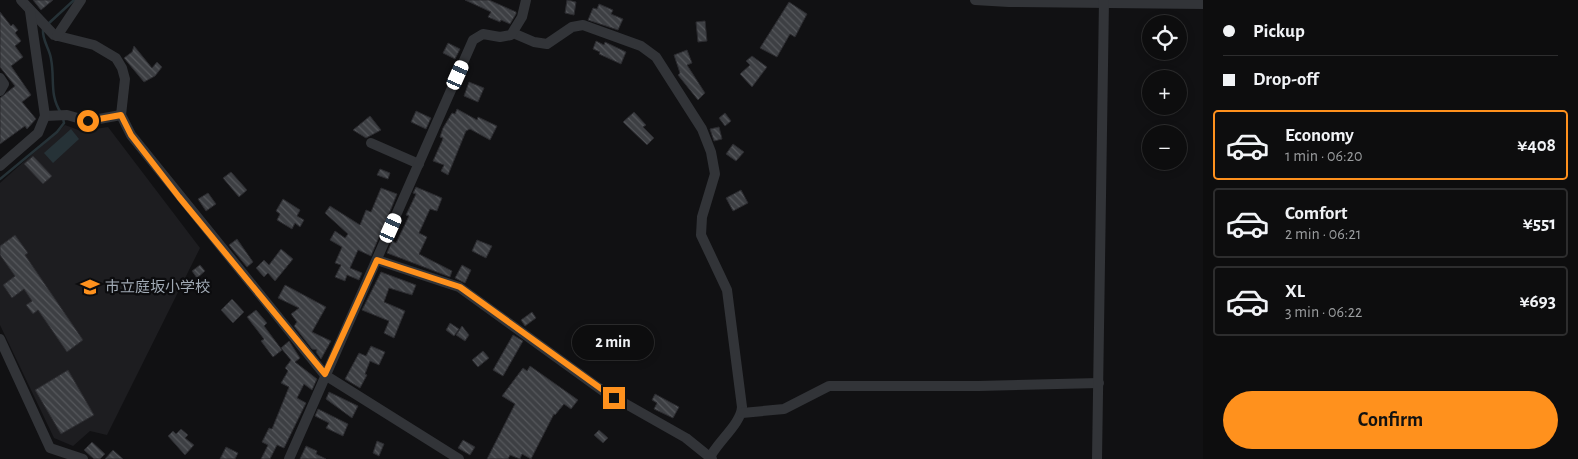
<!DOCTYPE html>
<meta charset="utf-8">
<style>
body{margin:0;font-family:"Alegreya Sans","Noto Sans JP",sans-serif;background:#161617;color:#f1f3f6;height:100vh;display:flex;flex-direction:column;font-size:19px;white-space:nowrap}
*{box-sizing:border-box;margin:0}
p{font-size:16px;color:#9a9c9e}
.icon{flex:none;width:28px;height:28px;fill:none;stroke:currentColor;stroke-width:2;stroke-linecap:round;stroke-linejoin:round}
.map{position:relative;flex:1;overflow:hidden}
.details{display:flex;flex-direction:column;background:#0d0d0e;width:375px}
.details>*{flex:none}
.banner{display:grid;align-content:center;height:110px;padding:0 20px;background:#0d0d0e}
.fabs{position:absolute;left:1142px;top:15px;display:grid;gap:10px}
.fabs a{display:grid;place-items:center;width:45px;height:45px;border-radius:50%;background:#0d0d0e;box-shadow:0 2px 8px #0003,0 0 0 1px #2d2d2e;font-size:25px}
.end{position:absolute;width:22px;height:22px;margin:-11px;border:6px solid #ff911d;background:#111;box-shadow:0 0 0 2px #111}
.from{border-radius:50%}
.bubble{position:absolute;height:35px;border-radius:18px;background:#0d0d0e;box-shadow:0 2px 8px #0003,0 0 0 1px #2d2d2e;font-size:16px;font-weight:700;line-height:35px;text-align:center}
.car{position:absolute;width:15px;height:30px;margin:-15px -8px;border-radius:6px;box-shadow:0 0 4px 1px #0007;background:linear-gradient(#fff 24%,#345 0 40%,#fff 0 76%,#345 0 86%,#fff 0)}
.banner b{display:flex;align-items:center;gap:18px;height:48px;font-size:19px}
.banner b+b{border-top:1px solid #2d2d2e}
.banner i{width:12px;height:12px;background:#f1f3f6}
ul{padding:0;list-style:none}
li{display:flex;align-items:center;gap:15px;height:70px;margin:0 10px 8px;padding:0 10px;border:2px solid #2d2d2e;border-radius:5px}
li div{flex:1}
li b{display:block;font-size:19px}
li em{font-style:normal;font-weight:700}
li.current{border-color:#ff911d}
li>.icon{width:45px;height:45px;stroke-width:1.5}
.cta{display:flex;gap:10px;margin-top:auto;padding:10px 20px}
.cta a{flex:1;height:58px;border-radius:30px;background:#ff911d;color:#111;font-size:20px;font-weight:700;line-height:58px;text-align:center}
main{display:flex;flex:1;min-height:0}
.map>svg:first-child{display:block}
</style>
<main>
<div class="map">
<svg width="1203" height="459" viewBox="0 0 1203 459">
<defs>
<pattern id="building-back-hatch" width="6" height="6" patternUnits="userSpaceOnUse" patternTransform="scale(1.25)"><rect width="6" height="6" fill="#3d3f43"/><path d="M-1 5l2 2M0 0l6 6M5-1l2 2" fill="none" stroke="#56585c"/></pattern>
</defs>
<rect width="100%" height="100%" fill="#111113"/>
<polygon fill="#1d1d20" points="65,125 81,131 108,127 200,248 107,435 90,431 73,446 54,438 0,325 0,183"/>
<polygon fill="#263237" points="71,129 79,139 53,163 44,153"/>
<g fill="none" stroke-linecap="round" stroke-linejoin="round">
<g stroke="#263237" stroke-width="2.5">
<polyline points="48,24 74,0"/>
<path d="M43 29C42 41 50 49 51 59 55 78 49 95 61 113"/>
<polyline points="0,179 57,132 64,123 63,118"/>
</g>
</g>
<g fill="url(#building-back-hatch)" stroke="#2b2b2f">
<polygon points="33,0 53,0 41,10"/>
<polygon points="465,0 489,0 516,12 516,14 510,24 501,20 500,22 488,17 491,12"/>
<polygon points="567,0 576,2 574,15 565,13"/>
<polygon points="789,2 807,14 795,37 790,34 777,57 760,48"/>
<polygon points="599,4 613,10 611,14 623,19 618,30 588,20 593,8 597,9"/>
<polygon points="0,12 11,26 13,24 18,30 15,33 21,41 15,46 23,57 11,66 31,95 22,102 36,119 27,129 25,126 0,144 0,98 15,86 0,67"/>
<polygon points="705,21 707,41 698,42 696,22"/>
<polygon points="596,41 604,45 605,42 626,52 621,64 599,54 600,52 593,49"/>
<polygon points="448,43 460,49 455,59 443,53"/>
<polygon points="134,46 152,68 157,62 162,67 155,76 144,82 124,58 132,52"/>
<polygon points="687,50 692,63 687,65 705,93 698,100 678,75 680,73 674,55"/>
<polygon points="752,56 767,67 752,87 740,74 750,65 746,61"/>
<polygon points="469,82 484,88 478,102 464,96"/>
<polygon points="457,109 477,120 478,117 497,126 490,140 470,129 466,131 448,175 441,171 444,165 433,161 442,141 443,138 440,137 443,128 452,113 455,114"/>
<polygon points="416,111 431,118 426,129 411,122"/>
<polygon points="634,112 646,125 643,127 654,138 647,145 623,122"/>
<polygon points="725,113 731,121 725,126 719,118"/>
<polygon points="370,116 381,130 366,138 353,130"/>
<polygon points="719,127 722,139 714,141 710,129"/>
<polygon points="733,144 744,152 736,161 726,154"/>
<polygon points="33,156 52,176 43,184 24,164"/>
<polygon points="380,169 390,173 388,179 377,175"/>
<polygon points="231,172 247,190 239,197 223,178"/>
<polygon points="416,187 442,198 437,211 430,209 419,233 427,237 419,254 452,271 450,277 387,253 392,241 396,243 409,216 406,215 416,194 413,193"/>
<polygon points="381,188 397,194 391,209 371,256 358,250 350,268 362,273 359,280 347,275 345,281 335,277 341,265 335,263 342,247 330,240 335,231 345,238 348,234 325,213 330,206 360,225 366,210 371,212"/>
<polygon points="741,190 748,203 733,211 726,198"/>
<polygon points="208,193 216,204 206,211 198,199"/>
<polygon points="283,199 300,210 297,216 304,220 300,227 295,223 292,229 277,220 280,214 276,211"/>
<polygon points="15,235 28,253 25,255 83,340 67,352 38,310 33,314 26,305 32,301 24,289 12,298 3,285 15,276 0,255 0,246"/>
<polygon points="237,239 253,262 247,267 229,245"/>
<polygon points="477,240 492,246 486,258 472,251"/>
<polygon points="281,249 293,259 275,281 268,273 264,277 256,268 264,260 269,265"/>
<polygon points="200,265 205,271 197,278 192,271"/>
<polygon points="462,265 471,270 465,283 455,278"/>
<polygon points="381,272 416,285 412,295 389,288 384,302 405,311 394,338 384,333 389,321 362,310"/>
<polygon points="285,285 326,307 312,332 331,341 321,359 316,352 317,350 312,349 294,326 297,322 291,314 299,308 278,298"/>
<polygon points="232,299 244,312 233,323 221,310"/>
<polygon points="256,310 267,323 264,326 282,350 273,357 261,341 264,339 247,317"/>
<polygon points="532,312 536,318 525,326 521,320"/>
<polygon points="450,323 459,329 454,336 446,330"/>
<polygon points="462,326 469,335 465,341 456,335"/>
<polygon points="513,335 523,341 503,376 493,370"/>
<polygon points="289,341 300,358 295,362 317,379 312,390 304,384 297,398 306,403 284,448 277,445 270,459 261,459 268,445 262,442 269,428 272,429 289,387 281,383 288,371 285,368 291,360 281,348"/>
<polygon points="371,346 385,352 379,365 370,361 365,374 367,375 360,388 345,379 359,353 366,356"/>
<polygon points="483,351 489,358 478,367 472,360"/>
<polygon points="530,366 578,400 571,409 564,404 555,415 554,414 531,459 522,454 520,459 510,455 508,459 487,459 515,404 502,396 523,368 527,371"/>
<polygon points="68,370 94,415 61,434 35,390"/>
<polygon points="329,392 358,406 352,418 326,399"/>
<polygon points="655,394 679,407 673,418 654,409 657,403 652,400"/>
<polygon points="318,409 348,424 343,436 326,428 329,423 315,416"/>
<polygon points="181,429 188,435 185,438 194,445 185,455 168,436 173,431 176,434"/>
<polygon points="599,430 608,438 603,443 594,435"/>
<polygon points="463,440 475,447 470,455 458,448"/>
<polygon points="377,441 384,444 379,456 373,453"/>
<polygon points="92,442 105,454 100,459 94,459 84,450"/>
<polygon points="306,446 317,451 316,454 326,459 300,459"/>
<polygon points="226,447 238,453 235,459 220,459"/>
<polygon points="113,450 123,459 105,459"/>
</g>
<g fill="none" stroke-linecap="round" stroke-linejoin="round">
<g stroke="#323438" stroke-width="10">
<polyline points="21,0 54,35 94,45 116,58 122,68 125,79 121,115 131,135 325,375 459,459"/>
<polyline points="975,0 1009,2 1203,4"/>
<path d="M513 33 534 42 547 44 572 27 583 25 641 46 656 57 702 129 711 152 715 174 702 217 701 235 727 290 742 407C741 424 717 442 709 459"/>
<polyline points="57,36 81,0"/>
<polyline points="0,78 4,84 0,91"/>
<polyline points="45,116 67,115 88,121 121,115"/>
<polyline points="371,143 419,164"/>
<polyline points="0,166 38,133 45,116 30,11"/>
<polyline points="377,260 459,287 603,391 686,438 712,459"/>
<polyline points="0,339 50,448 83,459"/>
<polyline points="742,413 784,409 829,386 978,386 1099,383"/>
<polyline points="289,459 473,40 483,34 500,37 511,35 522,17 526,0"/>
<polyline points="1097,459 1104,0"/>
</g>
</g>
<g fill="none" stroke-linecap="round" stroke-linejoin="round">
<polyline stroke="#ff911d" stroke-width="6" points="88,121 121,115 131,135 179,197 325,374 377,260 460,287 614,398"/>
</g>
<defs>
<g id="school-bare" transform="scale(1.5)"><path d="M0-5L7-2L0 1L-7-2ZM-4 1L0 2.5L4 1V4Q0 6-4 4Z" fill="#ff911d" stroke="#0c0c0e" stroke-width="2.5" paint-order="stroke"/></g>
</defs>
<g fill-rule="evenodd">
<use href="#school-bare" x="90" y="287"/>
</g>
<g text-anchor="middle" stroke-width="4.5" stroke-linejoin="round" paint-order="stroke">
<g font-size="15" fill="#a1aab5" stroke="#0c0c0e" text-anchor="start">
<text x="105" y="292">市立庭坂小学校</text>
</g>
</g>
</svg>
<div class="fabs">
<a><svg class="icon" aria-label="locate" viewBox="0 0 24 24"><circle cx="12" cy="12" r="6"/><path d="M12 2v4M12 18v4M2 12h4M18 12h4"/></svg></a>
<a>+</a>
<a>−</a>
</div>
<i class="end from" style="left:88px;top:121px"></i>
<i class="end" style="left:614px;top:398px"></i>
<div class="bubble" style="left:572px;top:325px;width:82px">2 min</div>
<i class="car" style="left:458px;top:75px;rotate:24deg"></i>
<i class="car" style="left:391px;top:228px;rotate:24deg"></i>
</div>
<section class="details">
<div class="banner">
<b><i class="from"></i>Pickup</b>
<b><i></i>Drop-off</b>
</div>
<ul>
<li class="current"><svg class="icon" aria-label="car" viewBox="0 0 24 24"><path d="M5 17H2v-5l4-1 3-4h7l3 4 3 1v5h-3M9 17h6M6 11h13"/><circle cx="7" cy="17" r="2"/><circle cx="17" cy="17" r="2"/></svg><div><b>Economy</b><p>1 min · 06:20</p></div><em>¥408</em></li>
<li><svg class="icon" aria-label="car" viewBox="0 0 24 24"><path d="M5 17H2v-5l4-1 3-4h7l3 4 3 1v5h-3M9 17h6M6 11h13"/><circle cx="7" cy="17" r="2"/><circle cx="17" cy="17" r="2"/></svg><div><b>Comfort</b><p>2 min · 06:21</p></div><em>¥551</em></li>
<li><svg class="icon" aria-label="car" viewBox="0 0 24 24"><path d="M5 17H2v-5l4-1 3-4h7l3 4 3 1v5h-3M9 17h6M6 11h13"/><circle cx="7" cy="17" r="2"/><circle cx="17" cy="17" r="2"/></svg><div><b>XL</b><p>3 min · 06:22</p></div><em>¥693</em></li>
</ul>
<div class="cta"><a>Confirm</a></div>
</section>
</main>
